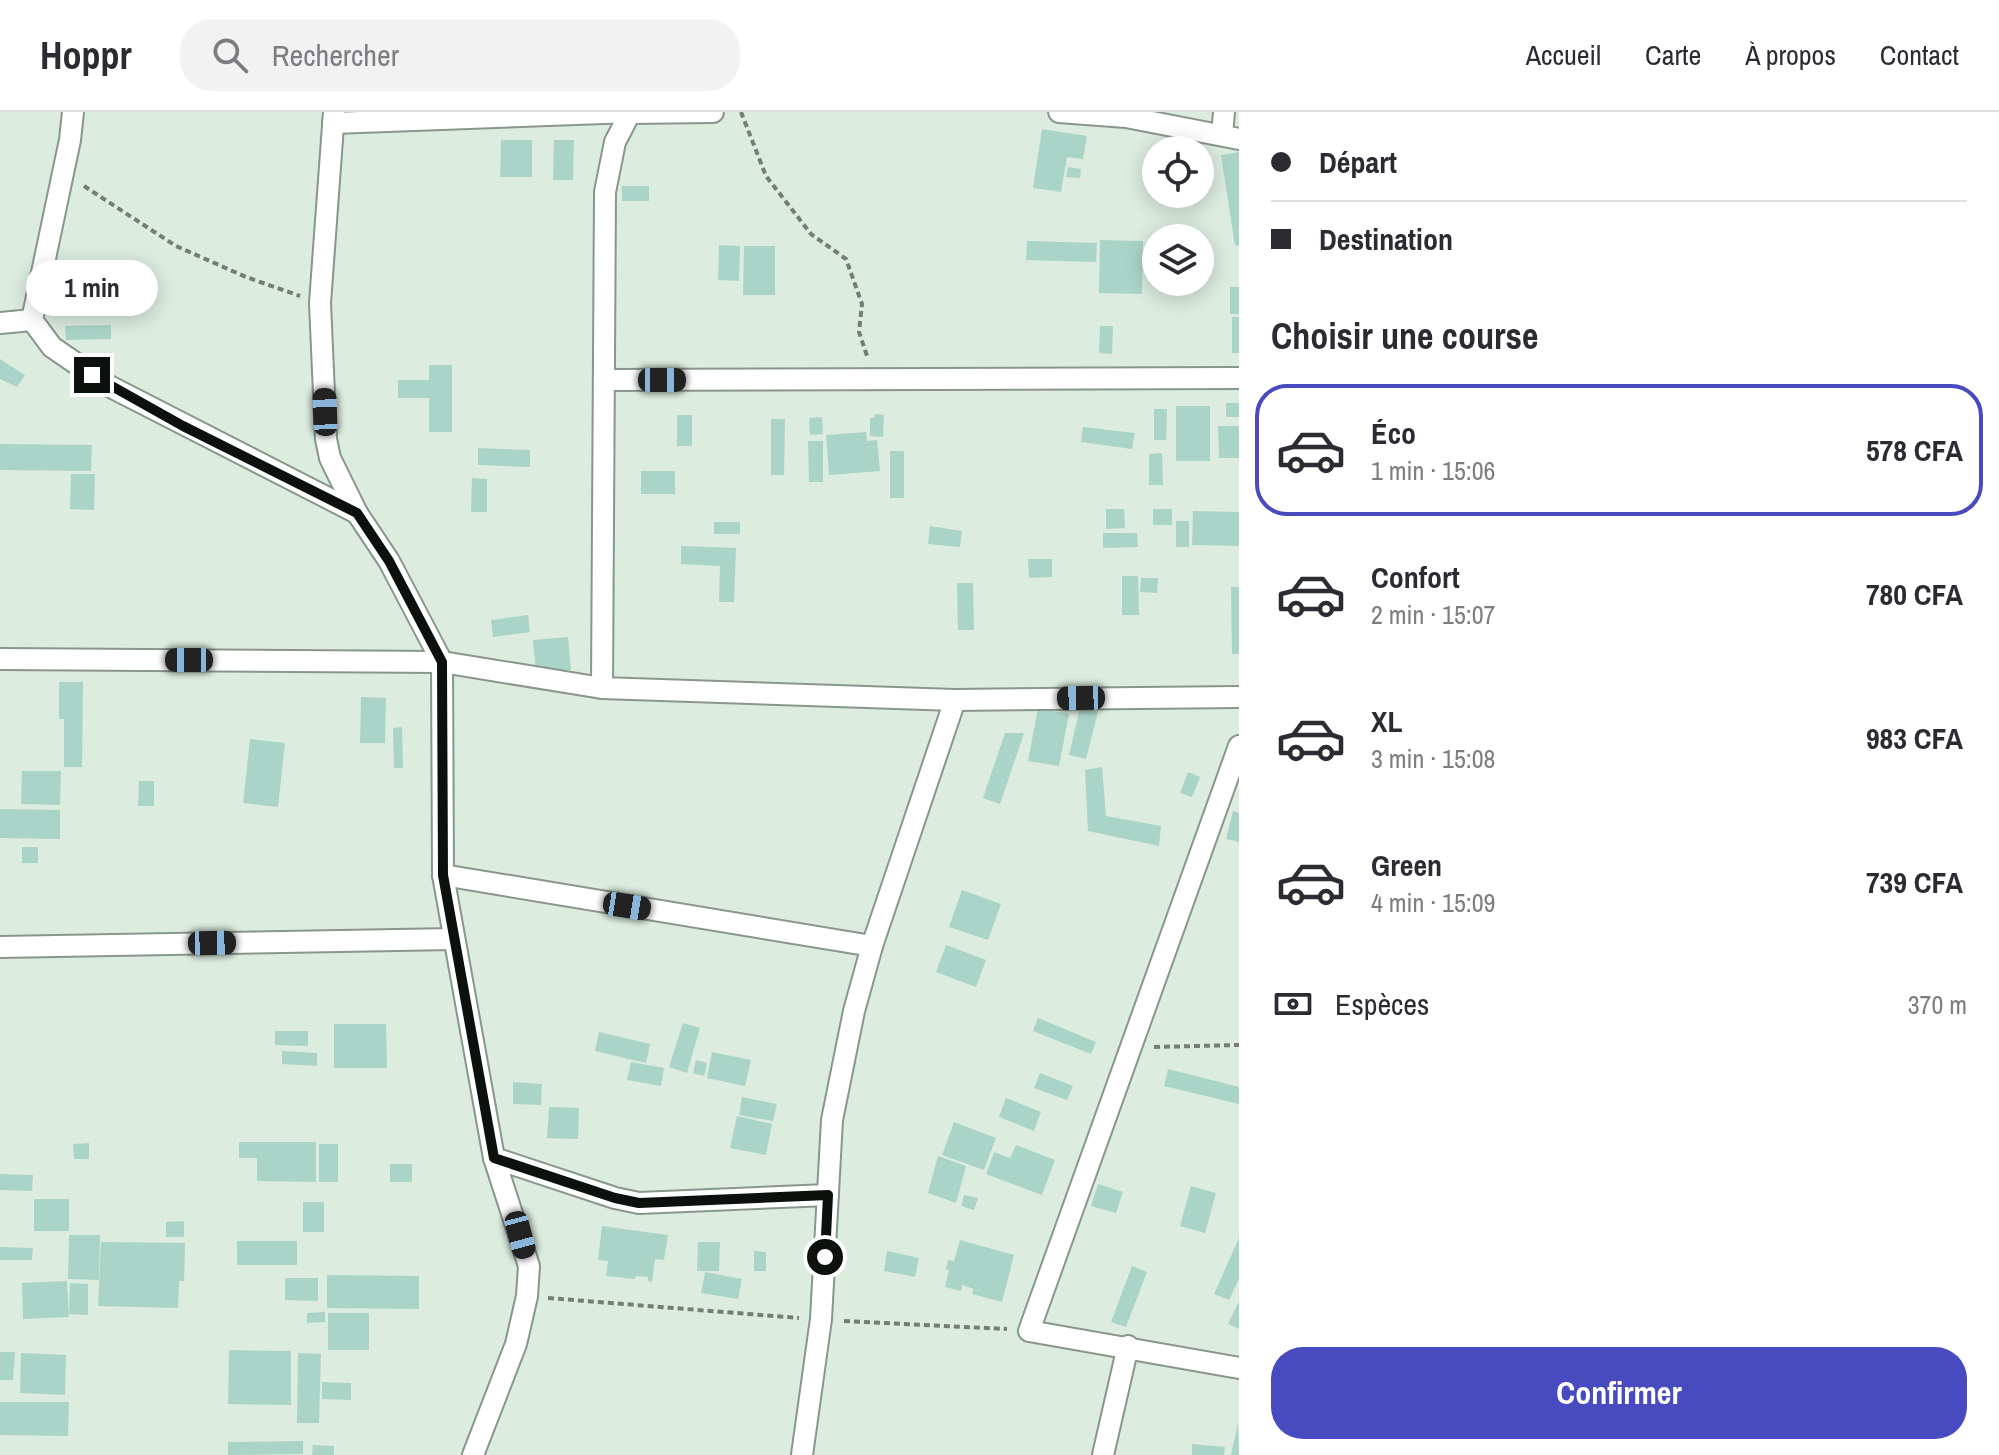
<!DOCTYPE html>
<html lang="fr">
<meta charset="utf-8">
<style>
body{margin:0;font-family:"Archivo Narrow",sans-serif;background:#f2f2f3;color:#2b2b33;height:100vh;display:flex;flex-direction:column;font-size:30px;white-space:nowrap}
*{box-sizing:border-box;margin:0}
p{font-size:26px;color:#7c7c81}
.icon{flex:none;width:44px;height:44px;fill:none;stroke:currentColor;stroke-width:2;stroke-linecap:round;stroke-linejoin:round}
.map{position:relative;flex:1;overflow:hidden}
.panel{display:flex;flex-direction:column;background:#fff;width:760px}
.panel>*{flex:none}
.top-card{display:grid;align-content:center;height:176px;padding:0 32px;background:#fff}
.controls{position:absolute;left:1142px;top:24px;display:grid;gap:16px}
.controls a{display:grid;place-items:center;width:72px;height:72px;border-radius:50%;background:#fff;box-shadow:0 4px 20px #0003;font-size:40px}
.end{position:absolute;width:36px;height:36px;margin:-18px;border:10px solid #0c110d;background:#fff;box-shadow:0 0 0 4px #fff}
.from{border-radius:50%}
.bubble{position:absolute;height:56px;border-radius:28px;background:#fff;box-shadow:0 4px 20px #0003;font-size:26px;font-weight:800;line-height:56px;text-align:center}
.car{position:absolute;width:24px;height:48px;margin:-24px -12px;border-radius:10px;box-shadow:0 0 6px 2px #0007;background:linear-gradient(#222 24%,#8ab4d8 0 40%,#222 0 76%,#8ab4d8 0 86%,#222 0)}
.top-card b{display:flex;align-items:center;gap:28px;height:76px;font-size:30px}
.top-card b+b{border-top:2px solid #e1e1e2}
.top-card i{width:20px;height:20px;background:#2b2b33}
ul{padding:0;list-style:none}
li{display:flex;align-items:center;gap:24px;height:132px;margin:0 16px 12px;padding:0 16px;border:4px solid transparent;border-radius:32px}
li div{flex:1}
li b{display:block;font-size:30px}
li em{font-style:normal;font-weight:800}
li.on{border-color:#484abf}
li>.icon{width:72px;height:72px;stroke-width:1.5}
h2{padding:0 32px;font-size:36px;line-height:96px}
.pay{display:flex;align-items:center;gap:20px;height:88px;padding:0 32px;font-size:30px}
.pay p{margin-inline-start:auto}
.button{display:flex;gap:16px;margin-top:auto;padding:16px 32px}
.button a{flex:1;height:92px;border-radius:32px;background:#484abf;color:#fff;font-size:32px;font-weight:800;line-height:92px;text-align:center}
header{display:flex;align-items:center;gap:48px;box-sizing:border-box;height:112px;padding:0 40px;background:#fff;border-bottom:2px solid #e1e1e2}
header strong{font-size:38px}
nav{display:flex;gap:44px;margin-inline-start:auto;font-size:28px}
.search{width:560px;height:72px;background:#f2f2f3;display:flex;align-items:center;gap:20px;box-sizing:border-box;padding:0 28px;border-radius:32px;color:#7c7c81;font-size:30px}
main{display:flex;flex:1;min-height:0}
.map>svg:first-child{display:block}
</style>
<header>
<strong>Hoppr</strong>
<div class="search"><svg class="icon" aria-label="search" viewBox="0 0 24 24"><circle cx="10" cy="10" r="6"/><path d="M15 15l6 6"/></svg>Rechercher</div>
<nav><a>Accueil</a><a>Carte</a><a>À propos</a><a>Contact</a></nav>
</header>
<main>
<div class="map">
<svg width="1239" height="1343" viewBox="0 0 1239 1343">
<rect width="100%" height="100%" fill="#dcecdf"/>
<g fill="#abd4c8">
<polygon points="1042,17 1087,24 1083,47 1067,45 1061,80 1033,76"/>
<polygon points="501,28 532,28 532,65 500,65"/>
<polygon points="554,28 574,28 573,68 553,68"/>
<polygon points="1239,40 1239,133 1235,134 1221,43"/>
<polygon points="1068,55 1081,57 1080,66 1066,65"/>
<rect x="622" y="74" width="27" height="15"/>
<polygon points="1100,128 1143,129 1142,182 1099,181"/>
<polygon points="1027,129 1097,131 1096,150 1026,148"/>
<polygon points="719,133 740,134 739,169 718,168"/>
<polygon points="744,134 775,134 775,183 743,183"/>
<rect x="1230" y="175" width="9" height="27"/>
<rect x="1232" y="205" width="7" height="36"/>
<polygon points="111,213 111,227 66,228 65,214"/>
<polygon points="1100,214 1113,214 1112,242 1099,241"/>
<polygon points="0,247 25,263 17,275 0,267"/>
<polygon points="429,253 452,253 452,320 429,320 429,286 398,286 398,268 429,268"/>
<rect x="1226" y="291" width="13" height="14"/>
<rect x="1176" y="294" width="34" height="55"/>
<polygon points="1154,297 1167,297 1166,328 1154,328"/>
<polygon points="875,302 884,303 883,325 870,324 870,306 874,306"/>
<rect x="677" y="303" width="15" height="31"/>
<polygon points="822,305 823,322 810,323 809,306"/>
<polygon points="771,307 785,307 784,363 771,363"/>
<polygon points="1218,314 1239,314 1239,346 1219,346"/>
<polygon points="1083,315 1135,321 1132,337 1081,330"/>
<polygon points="866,320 867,329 877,328 880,359 829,363 826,323"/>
<polygon points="808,329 823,329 823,370 809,370"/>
<polygon points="0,332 92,333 91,359 0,358"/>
<polygon points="478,336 530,338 530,355 478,353"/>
<rect x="890" y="339" width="14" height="47"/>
<polygon points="1162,341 1163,373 1149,373 1149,342"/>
<rect x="641" y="359" width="34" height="23"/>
<polygon points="71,362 95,362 94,398 70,397"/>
<polygon points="472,366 487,367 487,400 471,400"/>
<polygon points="1106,397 1124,397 1125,416 1106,417"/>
<rect x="1153" y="397" width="19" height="16"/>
<polygon points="1193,399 1239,400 1239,434 1192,433"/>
<rect x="1176" y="409" width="13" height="26"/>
<rect x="714" y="410" width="26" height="12"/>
<polygon points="930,414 962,419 960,435 928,432"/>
<polygon points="1103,421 1137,421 1138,435 1103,436"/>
<polygon points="681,434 736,436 734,490 719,490 720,454 681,452"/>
<polygon points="1028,447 1052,447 1052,465 1029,466"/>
<polygon points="1122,464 1138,464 1139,503 1122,503"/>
<polygon points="1141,466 1158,466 1157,481 1140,480"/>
<polygon points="957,471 973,471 974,518 958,518"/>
<polygon points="1231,475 1239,475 1239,542 1232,542"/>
<polygon points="528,503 530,520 493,525 491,508"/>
<polygon points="568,525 571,558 536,561 533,528"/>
<polygon points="59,570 83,570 82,655 64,655 64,607 59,607"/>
<polygon points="361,585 386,586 385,631 360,631"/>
<polygon points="1038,596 1069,602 1059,654 1028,649"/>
<polygon points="1080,596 1098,600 1086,647 1069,643"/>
<polygon points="402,615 403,656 394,656 393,616"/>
<polygon points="1005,621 1024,621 1000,692 983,686"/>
<polygon points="250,627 285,631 278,695 243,691"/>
<polygon points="1102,655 1106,704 1161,714 1159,734 1088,719 1085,658"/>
<polygon points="22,659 61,659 60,693 21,692"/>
<polygon points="1188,660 1200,665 1192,685 1180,681"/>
<polygon points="139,669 154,669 154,694 138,694"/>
<polygon points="0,697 60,698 60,727 0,726"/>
<polygon points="1233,699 1239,701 1239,730 1226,727"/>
<rect x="22" y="735" width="16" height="16"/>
<polygon points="962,778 1001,792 988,828 949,815"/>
<polygon points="946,833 986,848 976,875 936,860"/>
<polygon points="1038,906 1096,930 1091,942 1033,919"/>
<polygon points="683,911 700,916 687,961 669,955"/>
<polygon points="334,912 386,912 387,956 334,956"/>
<polygon points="275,919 308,919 308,934 275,933"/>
<polygon points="599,920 650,932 646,951 595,939"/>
<polygon points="282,939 317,941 317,954 282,952"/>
<polygon points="712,940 751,948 745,974 707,966"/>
<polygon points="696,948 707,951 704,964 693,961"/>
<polygon points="631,950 664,956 661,974 627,968"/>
<polygon points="1168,957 1239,975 1239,992 1164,974"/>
<polygon points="1040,961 1073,974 1067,988 1034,976"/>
<polygon points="513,970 542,972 541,993 513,992"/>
<polygon points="742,985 777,992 773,1009 739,1003"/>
<polygon points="1006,986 1041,1000 1034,1019 999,1005"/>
<polygon points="549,995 579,996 578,1027 547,1026"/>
<polygon points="737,1004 772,1012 766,1043 730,1036"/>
<polygon points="954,1010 996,1026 984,1058 942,1043"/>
<polygon points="239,1030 316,1030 316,1070 257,1069 257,1046 239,1046"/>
<polygon points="89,1031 89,1047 74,1047 73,1032"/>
<rect x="319" y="1032" width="19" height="38"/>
<polygon points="1016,1033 1055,1048 1042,1083 986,1062 994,1040 1010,1046"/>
<polygon points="938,1044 966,1054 956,1091 928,1081"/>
<rect x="390" y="1052" width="22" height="18"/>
<polygon points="0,1062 33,1063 32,1079 0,1078"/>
<polygon points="1098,1072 1123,1080 1116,1101 1091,1094"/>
<polygon points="1191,1074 1216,1081 1205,1121 1180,1114"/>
<polygon points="964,1083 978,1086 974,1098 961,1094"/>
<rect x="34" y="1087" width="35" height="32"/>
<rect x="303" y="1090" width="21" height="30"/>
<polygon points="184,1109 184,1125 166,1125 166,1110"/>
<polygon points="602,1114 668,1123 664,1148 655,1147 652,1170 648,1169 648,1165 636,1164 635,1167 606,1164 608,1149 598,1148"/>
<polygon points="69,1123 100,1123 99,1168 68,1167"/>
<polygon points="1239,1126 1239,1167 1229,1188 1214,1182"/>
<polygon points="960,1128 1014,1143 1002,1190 972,1182 974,1177 962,1173 961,1179 945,1175 949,1158 946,1158 948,1148 954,1149"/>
<rect x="237" y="1129" width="60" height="24"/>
<polygon points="101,1130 185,1131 184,1169 179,1169 178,1196 98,1194"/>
<polygon points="698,1130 720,1130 719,1159 697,1159"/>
<polygon points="0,1135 33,1136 32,1148 0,1148"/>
<polygon points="754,1139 766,1140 766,1159 754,1159"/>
<polygon points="887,1139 919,1146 915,1165 884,1159"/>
<polygon points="1132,1154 1147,1160 1126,1215 1111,1210"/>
<polygon points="705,1160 742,1167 738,1187 701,1181"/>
<polygon points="327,1163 419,1164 419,1197 327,1196"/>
<polygon points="285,1166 318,1166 318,1189 285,1188"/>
<polygon points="67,1169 69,1205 23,1207 22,1171"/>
<polygon points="70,1171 88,1172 88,1203 69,1202"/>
<polygon points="1239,1189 1239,1217 1228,1212"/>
<polygon points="325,1200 325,1210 307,1211 307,1201"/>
<rect x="328" y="1201" width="41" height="37"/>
<polygon points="229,1238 291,1239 291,1293 228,1292"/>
<polygon points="0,1240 15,1240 13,1268 0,1268"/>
<polygon points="21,1241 66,1243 65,1283 20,1281"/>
<polygon points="298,1241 321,1242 319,1311 297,1311"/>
<polygon points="322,1270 351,1271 351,1288 322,1287"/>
<polygon points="0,1290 69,1290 68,1324 0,1323"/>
<polygon points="1238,1311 1239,1343 1231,1343"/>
<polygon points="303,1329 303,1342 228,1343 228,1330"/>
<polygon points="1192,1332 1225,1335 1224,1343 1192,1343"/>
<polygon points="313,1333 334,1334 334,1343 312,1343"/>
</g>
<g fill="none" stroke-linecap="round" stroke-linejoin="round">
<g stroke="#89978b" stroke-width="24">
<g id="minor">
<polyline points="73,0 70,28 32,208 52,235 109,274 357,401"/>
<polyline points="334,0 320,191 326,327 330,346 357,401 389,449 442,550 443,763 494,1046 529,1154 527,1184 516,1232 473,1343"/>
<polyline points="1059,0 1126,5 1239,27"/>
<polyline points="333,11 631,0"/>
<polyline points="1222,23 1224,0"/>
<polyline points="0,211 32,208"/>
<polyline points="604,268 1239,266"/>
<polyline points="0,547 442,550 602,576 955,588 1239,585"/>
<polyline points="602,576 605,80 615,30 630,1 713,0"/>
<polyline points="1239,634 1029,1219 1239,1256"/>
<polyline points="443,763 872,834"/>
<polyline points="0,835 454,827"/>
<polyline points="494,1046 615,1086 639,1091 828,1083"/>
<polyline points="802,1343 821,1207 832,1008 854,899 872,834 955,588"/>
<polyline points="1103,1343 1128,1234"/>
</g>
</g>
<g stroke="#747e76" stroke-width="4" stroke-dasharray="6 4" stroke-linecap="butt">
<polyline points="741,0 766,64 811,122 846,147 862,192 859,220 868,247"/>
<polyline points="84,74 176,134 246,165 300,184"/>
<polyline points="1154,935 1239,933"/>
<polyline points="548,1186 799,1206"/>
<polyline points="844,1209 1007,1217"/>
</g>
<use href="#minor" stroke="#fff" stroke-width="20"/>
</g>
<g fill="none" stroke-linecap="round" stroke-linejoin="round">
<polyline stroke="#0c110d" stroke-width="10" points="92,263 183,314 357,401 389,449 442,550 443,763 494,1046 615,1086 639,1091 828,1083 825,1145"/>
</g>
</svg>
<div class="controls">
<a><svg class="icon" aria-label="locate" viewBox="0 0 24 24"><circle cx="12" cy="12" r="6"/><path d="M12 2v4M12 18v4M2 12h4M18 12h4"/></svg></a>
<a><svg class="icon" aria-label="layers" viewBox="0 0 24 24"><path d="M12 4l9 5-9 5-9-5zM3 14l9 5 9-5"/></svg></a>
</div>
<i class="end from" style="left:825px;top:1145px"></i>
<i class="end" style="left:92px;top:263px"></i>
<div class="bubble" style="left:26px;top:148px;width:132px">1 min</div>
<i class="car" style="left:662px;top:268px;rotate:90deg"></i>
<i class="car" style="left:325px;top:300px;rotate:358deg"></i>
<i class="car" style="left:189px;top:548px;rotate:270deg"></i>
<i class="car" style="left:1081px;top:586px;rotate:269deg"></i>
<i class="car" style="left:627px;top:794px;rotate:99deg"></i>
<i class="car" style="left:212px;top:831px;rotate:89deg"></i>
<i class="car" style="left:520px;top:1123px;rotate:165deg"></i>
</div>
<section class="panel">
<div class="top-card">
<b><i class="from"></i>Départ</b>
<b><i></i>Destination</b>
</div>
<h2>Choisir une course</h2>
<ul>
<li class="on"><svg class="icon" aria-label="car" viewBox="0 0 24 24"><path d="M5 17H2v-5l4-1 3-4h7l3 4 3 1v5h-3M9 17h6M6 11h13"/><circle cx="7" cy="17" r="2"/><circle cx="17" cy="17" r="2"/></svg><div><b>Éco</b><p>1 min · 15:06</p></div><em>578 CFA</em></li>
<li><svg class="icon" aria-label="car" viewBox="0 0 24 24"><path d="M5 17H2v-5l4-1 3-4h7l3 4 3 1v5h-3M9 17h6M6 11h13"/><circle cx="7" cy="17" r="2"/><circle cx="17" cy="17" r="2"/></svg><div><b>Confort</b><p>2 min · 15:07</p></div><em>780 CFA</em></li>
<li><svg class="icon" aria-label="car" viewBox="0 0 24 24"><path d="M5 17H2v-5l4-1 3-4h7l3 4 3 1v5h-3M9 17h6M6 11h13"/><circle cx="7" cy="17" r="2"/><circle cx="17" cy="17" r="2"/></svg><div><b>XL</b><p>3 min · 15:08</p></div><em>983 CFA</em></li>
<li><svg class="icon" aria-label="car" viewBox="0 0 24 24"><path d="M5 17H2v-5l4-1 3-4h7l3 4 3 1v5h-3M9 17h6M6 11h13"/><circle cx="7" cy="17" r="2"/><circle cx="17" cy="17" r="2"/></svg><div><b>Green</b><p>4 min · 15:09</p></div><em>739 CFA</em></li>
</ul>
<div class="pay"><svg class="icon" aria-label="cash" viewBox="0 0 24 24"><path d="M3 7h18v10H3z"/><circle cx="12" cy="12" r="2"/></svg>Espèces<p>370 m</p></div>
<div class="button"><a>Confirmer</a></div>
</section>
</main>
